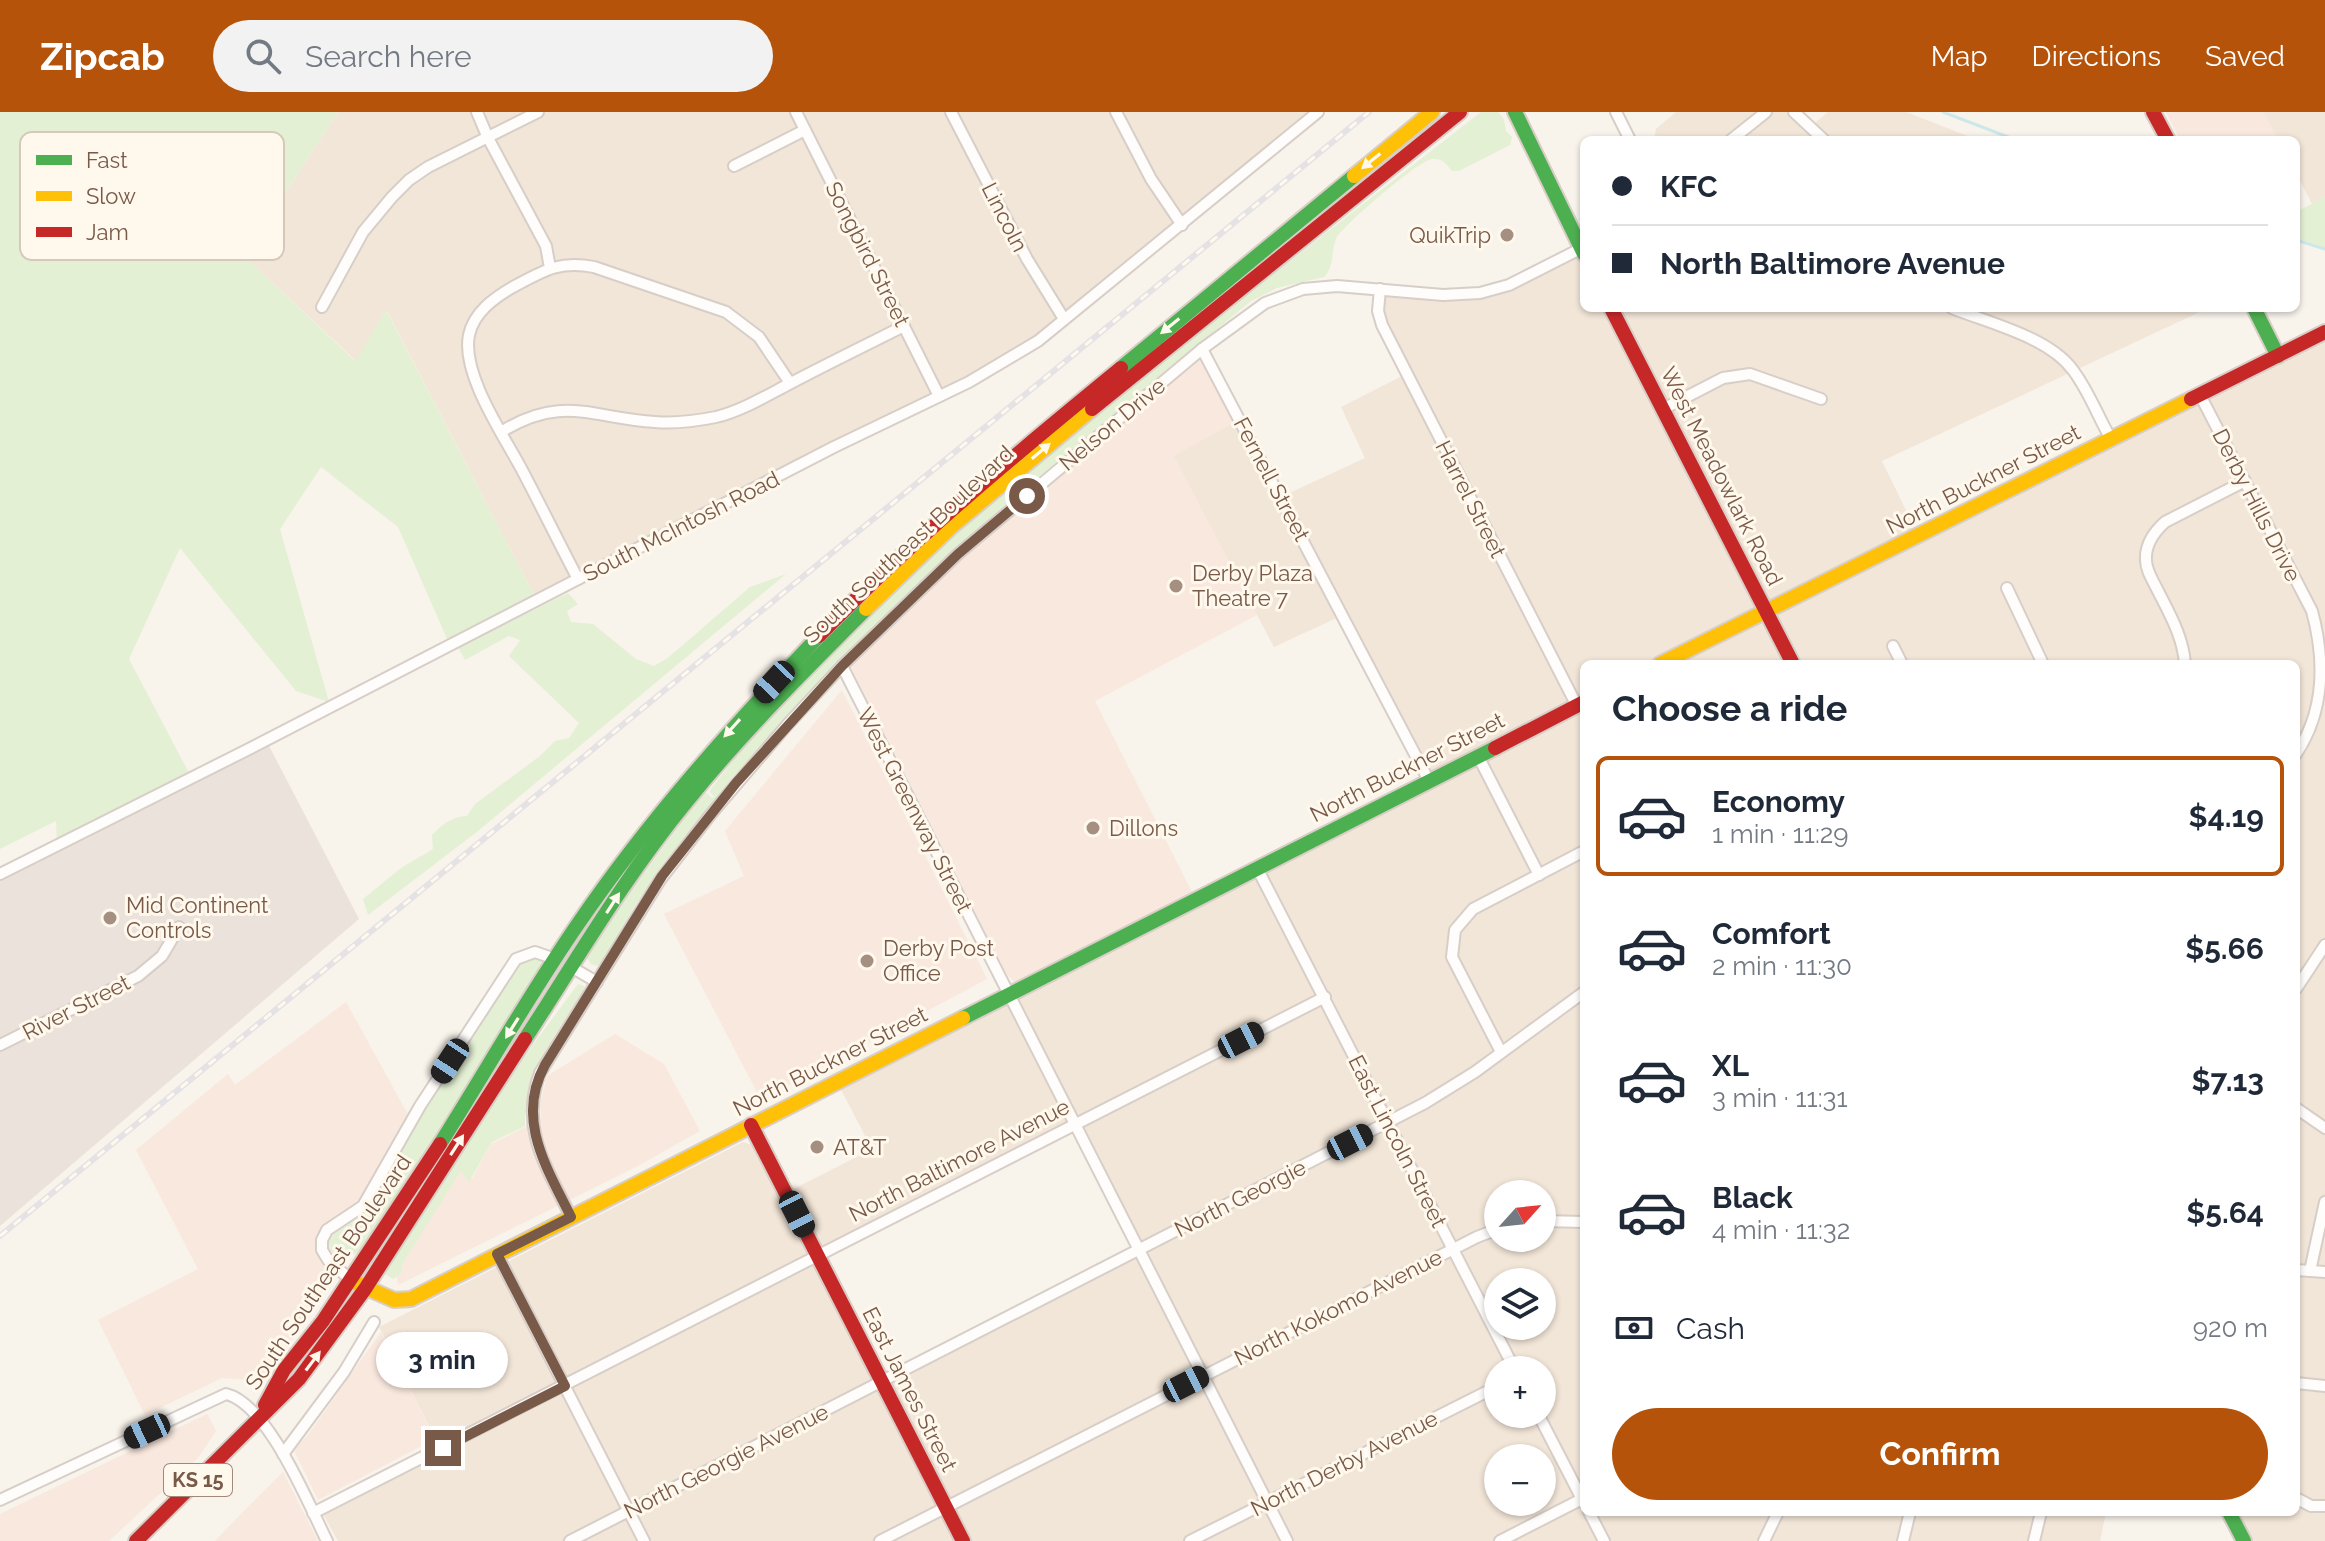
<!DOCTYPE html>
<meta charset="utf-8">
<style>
body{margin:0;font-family:Raleway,sans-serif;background:#f2f2f3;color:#1f2937;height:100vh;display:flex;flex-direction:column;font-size:30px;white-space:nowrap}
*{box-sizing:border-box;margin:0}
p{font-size:26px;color:#747a83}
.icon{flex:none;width:44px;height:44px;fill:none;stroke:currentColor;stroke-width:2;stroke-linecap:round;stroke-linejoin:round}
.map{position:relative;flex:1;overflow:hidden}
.side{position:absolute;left:1580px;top:548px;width:720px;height:856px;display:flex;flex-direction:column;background:#fff;border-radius:12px;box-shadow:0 2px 6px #0004}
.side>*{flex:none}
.top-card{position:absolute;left:1580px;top:24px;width:720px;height:176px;border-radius:12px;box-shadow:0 2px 6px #0004;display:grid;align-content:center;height:176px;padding:0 32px;background:#fff}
.needle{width:52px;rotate:63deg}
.tools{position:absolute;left:1484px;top:1068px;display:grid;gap:16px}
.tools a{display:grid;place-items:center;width:72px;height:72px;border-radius:50%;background:#fff;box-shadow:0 2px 6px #0004;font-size:40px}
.end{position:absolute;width:36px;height:36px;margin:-18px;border:10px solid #795948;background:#fff;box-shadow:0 0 0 4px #fff}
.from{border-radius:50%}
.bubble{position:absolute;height:56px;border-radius:28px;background:#fff;box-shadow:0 2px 6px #0004;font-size:26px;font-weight:700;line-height:56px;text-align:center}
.car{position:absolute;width:24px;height:48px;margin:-24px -12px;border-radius:10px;box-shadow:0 0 6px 2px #0007;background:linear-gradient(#222 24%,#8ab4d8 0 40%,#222 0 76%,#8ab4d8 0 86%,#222 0)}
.top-card b{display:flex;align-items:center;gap:28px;height:76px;font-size:30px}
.top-card b+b{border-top:2px solid #e0e1e3}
.top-card i{width:20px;height:20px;background:#1f2937}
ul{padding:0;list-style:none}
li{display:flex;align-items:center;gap:24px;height:120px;margin:0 16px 12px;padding:0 16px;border:4px solid transparent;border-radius:12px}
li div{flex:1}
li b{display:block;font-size:30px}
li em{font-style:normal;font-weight:700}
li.active{border-color:#b45309}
li>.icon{width:72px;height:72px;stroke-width:1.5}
h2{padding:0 32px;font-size:36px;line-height:96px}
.pay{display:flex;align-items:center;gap:20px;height:88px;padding:0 32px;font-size:30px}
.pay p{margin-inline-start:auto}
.cta{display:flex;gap:16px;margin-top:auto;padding:16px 32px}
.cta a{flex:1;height:92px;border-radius:48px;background:#b45309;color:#fff;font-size:32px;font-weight:700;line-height:92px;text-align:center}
header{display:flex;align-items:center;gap:48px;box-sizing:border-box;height:112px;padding:0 40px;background:#b45309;color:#fff}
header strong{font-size:38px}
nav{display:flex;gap:44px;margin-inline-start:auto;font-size:28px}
.search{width:560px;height:72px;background:#f2f2f3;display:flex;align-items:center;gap:20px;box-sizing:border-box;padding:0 28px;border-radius:44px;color:#747a83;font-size:30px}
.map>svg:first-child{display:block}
</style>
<header>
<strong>Zipcab</strong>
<div class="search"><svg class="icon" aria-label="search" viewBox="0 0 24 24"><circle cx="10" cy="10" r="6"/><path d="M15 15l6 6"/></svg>Search here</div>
<nav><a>Map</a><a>Directions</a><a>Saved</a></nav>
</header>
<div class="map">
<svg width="2325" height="1429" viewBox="0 0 2325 1429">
<rect width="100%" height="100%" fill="#f8f3eb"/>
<g fill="#f2e6d8" fill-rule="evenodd">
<polygon points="338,0 1318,0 1074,199 939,284 535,485 387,199 356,249 244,144"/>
<polygon points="1676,0 1791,0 1810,15 1828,0 1906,0 1978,28 1654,28 1656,17"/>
<polygon points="2263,0 2325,0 2325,85 2312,92 2296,61 2296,28 2278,28"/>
<path d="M1581 136 1584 142V196H2208L1882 349 1918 423 2325 220V1429H2244L2229 1400H2296V552H1584V1400H2106L2100 1429H963L882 1270 1139 1138 1075 1013 818 1144 786 1081 872 1037 837 970 1429 670 1343 503 1274 535 1173 344 1240 307 1281 385 1365 346 1341 295 1406 262 1382 213 1380 177 1480 181ZM1498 1082H1542V1126H1498ZM1498 1170H1542V1214H1498ZM1498 1258H1542V1302H1498ZM1498 1346H1542V1390H1498Z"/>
<polygon points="743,1030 752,1033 954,1429 338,1429 323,1402 443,1342 379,1215"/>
</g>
<g fill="#f9e8de">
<polygon points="2166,0 2263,0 2277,25 2272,28 2180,28"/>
<polygon points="1202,237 1240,307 1174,344 1257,503 1095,589 1192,780 1015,870 1007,863 851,555 999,408"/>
<polygon points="842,578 987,867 761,988 664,802 744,764 725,719"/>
<polygon points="346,890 422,1028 360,1129 258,1277 248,1268 222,1266 145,1303 98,1208 198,1157 136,1038 228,962 235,973"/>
<polygon points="615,922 664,952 700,1019 638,1054 398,1173 396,1155 461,1048 472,1067 491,1032 541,1007 540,992 547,964"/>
<polygon points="381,1220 435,1327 318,1388 294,1338 308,1323"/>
<polygon points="207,1302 216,1319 198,1346 109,1429 0,1429 0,1402"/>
<polygon points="283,1360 318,1429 215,1429 241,1402"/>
</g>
<polygon fill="#ebe3db" points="266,628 359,807 0,1114 0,762"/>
<g fill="#e4f0d4">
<polygon points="0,0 338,0 244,144 355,249 386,198 535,485 448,529 398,415 321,355 280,417 329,590 296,579 180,436 129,547 189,661 57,733 56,709 0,737"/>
<path d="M1481 0H1498C1506 8 1504 10 1506 19L1512 25 1510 33 1459 59H1452C1447 52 1442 46 1432 47 1419 48 1345 112 1337 125 1330 138 1335 155 1324 165L1277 176 1251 189 1007 391 916 474 829 559 746 651 678 734 636 792 603 849 597 854 591 852 587 846 611 806 702 682 707 681 712 686 714 684 709 680 713 674 754 623 840 528 934 439 1204 216Z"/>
<polygon points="2325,85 2325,136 2296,126 2296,100"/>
<path d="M786 462 478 719 368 803 363 787 401 756 433 737 432 723C442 713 452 704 467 704L475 692 540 644 555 629 569 626 579 611 509 544 520 528 509 524 465 548 458 535 568 481 578 492 567 499 571 510 593 512 636 547 654 554 669 545 750 475Z"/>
<polygon points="531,844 538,846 541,850 541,858 361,1139 353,1143 345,1139 345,1145 333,1142 329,1132 331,1127 335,1121 368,1098 378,1083 418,1008 511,861 518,852"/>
<path d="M578 872 584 874 583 880C556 922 524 961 525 1014L492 1030 469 1070 461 1059 401 1154 402 1161 393 1167 385 1162 515 957Z"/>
</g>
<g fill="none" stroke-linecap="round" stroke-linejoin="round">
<g stroke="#cbe8ea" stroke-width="3">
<polyline points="1943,0 2016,28"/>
<polyline points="2296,128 2325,137"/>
</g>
<g stroke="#d7cec8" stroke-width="14">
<g id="street">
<polyline points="477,0 488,26 546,134 550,156"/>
<polyline points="796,0 939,284"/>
<polyline points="951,0 1027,147 1064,207"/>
<polyline points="1116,0 1151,67 1182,113"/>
<polyline points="1616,0 1630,28"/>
<polyline points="1794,0 1824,28"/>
<polyline points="1731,28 1766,0"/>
<polyline points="734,54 805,18"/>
<polyline points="1380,177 1378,199 1382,213 1577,594"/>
<polyline points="322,195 363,120 392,85 409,68 428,55 538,0"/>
<path d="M1952 196C1989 211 2048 225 2072 257 2088 277 2098 305 2111 327"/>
<polyline points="1202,237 1429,669"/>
<path d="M2200 283 2312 499C2325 547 2325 599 2296 642"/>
<polyline points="1663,297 1723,266 1750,262 1821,287"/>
<path d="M501 320C562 282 592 306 655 310 676 312 696 309 716 305 741 299 766 284 789 272 827 252 866 233 904 214"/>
<path d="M578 467C559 431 541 394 522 358 504 324 461 262 469 223 474 200 494 186 513 175 543 159 559 148 594 155L726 200 759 225 790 271"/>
<polyline points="2007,476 2043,552"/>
<polyline points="1893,534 1902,552"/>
<path d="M2185 552C2183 524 2169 501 2157 477 2152 467 2146 458 2146 448 2145 432 2154 420 2165 410L2245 369"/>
<polyline points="842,554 1287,1429"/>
<polyline points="1478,644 1539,763"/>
<polyline points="1257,756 1515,1258"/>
<polyline points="0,762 243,640 834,335 969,270 1038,229 1318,0"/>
<polyline points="571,855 597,870"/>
<polyline points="2296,877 2325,833"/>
<polyline points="0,933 138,864 162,844 179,815"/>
<polyline points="1501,940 1452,845 1455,818 1473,797 1584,739"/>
<polyline points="2296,996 2325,1016"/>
<path d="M571 1105C547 1056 519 1016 540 961L660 768 711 702 788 612 842 554 958 442 1202 237 1265 191 1303 177 1337 174 1443 183 1480 181 1509 173 1584 135"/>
<polyline points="1542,1109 1584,1110"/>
<polyline points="497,1142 644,1429"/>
<polyline points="2296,1158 2325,1160"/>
<polyline points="2310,1159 2325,1090"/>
<polyline points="351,1168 328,1148 322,1138 322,1128 327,1118 363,1094 420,994 516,847 535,840 555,847"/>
<polyline points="2296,1271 2325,1274"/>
<polyline points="1538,1302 1584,1391"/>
<polyline points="283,1342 344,1260 374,1210"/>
<polyline points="2296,1386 2311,1394 2325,1394"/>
<path d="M0 1388 226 1282C268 1292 308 1391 327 1429"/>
<polyline points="1589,1400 1604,1429"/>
<polyline points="313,1401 1325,885"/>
<polyline points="570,1429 1425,991 1475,960 1584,880"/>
<polyline points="880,1429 1477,1125 1498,1117"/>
<polyline points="1190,1429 1498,1274"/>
<polyline points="1500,1429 1584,1386"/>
<polyline points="1764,1429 1778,1400"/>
<polyline points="1903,1429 1910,1400"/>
<polyline points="2034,1429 2041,1400"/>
</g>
</g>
<g stroke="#d8cec7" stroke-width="18">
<g id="fast">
<polyline points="1515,0 1584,142"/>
<polyline points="2254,196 2278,244"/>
<polyline points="1121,256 1354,64"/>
<polyline points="963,906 1495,636"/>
<path d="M525 927C577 847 626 763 687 689 742 621 804 559 866 497"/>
<path d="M440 1032C486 959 529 883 578 812 649 708 732 615 819 524"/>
<polyline points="2229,1400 2244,1429"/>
</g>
</g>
<g stroke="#d8cec7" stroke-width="18">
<g id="slow">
<polyline points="1354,64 1432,0"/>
<polyline points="866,497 951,415 1092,297"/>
<polyline points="1660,552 2191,287"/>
<polyline points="356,1171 394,1188 411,1187 963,906"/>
</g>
</g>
<g stroke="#d8cec7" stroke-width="18">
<g id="jam">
<polyline points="2153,0 2168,28"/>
<polyline points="1611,196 1793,552"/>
<polyline points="2191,287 2325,220"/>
<polyline points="1092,297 1460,0"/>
<path d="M819 524C913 427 1016 342 1121 256"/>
<polyline points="1495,636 1584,590"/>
<polyline points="751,1013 963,1429"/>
<polyline points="265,1293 284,1258 323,1209 440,1032"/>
<polyline points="136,1429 299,1267 365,1177 525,927"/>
</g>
</g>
<use href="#street" stroke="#fefdfc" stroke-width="10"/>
<use href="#fast" stroke="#4caf50" stroke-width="14"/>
<use href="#slow" stroke="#ffc107" stroke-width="14"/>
<use href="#jam" stroke="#c62828" stroke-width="14"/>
<g stroke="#e5e2e5" stroke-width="6">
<polyline id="rail" points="0,1124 1369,0"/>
</g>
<use href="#rail" stroke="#fff8ed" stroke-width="3" stroke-dasharray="9" stroke-linecap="butt"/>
</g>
<defs><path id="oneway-solid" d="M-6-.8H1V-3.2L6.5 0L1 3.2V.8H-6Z" transform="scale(2)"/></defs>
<g fill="#fff8ed">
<use href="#oneway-solid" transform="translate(1371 49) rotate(141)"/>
<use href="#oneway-solid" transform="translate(1170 214) rotate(141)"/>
<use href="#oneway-solid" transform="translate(1041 339) rotate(-40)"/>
<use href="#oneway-solid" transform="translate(732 616) rotate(132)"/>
<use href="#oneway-solid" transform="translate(613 791) rotate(-57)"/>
<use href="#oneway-solid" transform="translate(512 916) rotate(122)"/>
<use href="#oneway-solid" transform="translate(457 1033) rotate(-57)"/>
<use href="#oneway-solid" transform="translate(313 1249) rotate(-53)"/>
</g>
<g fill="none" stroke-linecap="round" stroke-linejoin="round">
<path stroke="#795948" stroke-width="10" d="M443 1336 565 1274 497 1142 571 1105C547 1056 515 1007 545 953L662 764 736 671 842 554 958 442 1027 384"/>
</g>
<g fill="#a58f81" stroke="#fff8ed" stroke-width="3">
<circle cx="1507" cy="123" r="8"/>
<circle cx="1176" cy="474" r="8"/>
<circle cx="1093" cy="716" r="8"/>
<circle cx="110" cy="806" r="8"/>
<circle cx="867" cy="849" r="8"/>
<circle cx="817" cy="1035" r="8"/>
</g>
<g text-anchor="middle" stroke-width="6" stroke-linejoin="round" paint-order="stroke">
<rect fill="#fff8ed" stroke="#a1897a" stroke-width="2" x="164" y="1352" width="68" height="32" rx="6"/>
<g font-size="20" font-weight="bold" fill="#795948">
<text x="198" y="1375">KS 15</text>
</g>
<g font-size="22" fill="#795948" stroke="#fff8ed">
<text transform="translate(1005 105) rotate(63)" y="8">Lincoln</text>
<text transform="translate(868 142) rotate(63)" y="8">Songbird Street</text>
<text transform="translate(1112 312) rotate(-40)" y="8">Nelson Drive</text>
<text transform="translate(1722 364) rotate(63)" y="8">West Meadowlark Road</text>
<text transform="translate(1272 367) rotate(62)" y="8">Fernell Street</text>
<text transform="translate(1983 367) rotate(-27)" y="8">North Buckner Street</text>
<text transform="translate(1471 387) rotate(63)" y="8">Harrel Street</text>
<text transform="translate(2257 393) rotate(63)" y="8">Derby Hills Drive</text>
<text transform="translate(681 414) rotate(-27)" y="8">South McIntosh Road</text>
<text transform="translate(908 432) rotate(-43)" y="8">South Southeast Boulevard</text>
<text transform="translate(1407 655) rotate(-27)" y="8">North Buckner Street</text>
<text transform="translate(915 698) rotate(63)" y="8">West Greenway Street</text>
<text transform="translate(76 895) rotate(-27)" y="8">River Street</text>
<text transform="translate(830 949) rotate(-27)" y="8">North Buckner Street</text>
<text transform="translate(1398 1029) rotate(63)" y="8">East Lincoln Street</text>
<text transform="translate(959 1048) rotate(-27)" y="8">North Baltimore Avenue</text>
<text transform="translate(1240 1086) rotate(-27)" y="8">North Georgie</text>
<text transform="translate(328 1160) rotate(-56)" y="8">South Southeast Boulevard</text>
<text transform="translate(1338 1195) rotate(-27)" y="8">North Kokomo Avenue</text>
<text transform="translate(910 1277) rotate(63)" y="8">East James Street</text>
<text transform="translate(726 1349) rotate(-27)" y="8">North Georgie Avenue</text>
<text transform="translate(1344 1351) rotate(-27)" y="8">North Derby Avenue</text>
</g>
<g font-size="22" fill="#795948" stroke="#fff8ed" text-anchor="start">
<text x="1491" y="131" text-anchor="end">QuikTrip</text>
<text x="1192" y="469">Derby Plaza<tspan x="1192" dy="25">Theatre 7</tspan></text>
<text x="1109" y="724">Dillons</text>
<text x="126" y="801">Mid Continent<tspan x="126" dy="25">Controls</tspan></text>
<text x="883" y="844">Derby Post<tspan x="883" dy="25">Office</tspan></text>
<text x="833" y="1043">AT&amp;T</text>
</g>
</g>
<rect x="20" y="20" width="264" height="128" rx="12" fill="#fff8ed" stroke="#d7c8bc" stroke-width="2"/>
<rect x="36" y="43" width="36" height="10" fill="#4caf50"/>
<rect x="36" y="79" width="36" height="10" fill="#ffc107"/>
<rect x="36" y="115" width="36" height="10" fill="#c62828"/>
<g font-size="22" fill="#795948">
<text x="86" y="56">Fast</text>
<text x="86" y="92">Slow</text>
<text x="86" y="128">Jam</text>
</g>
</svg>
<div class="tools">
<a><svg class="needle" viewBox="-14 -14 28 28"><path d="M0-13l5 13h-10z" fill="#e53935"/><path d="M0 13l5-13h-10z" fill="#747a83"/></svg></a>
<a><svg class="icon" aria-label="layers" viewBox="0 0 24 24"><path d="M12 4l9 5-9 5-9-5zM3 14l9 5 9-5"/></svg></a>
<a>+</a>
<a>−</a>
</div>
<i class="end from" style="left:1027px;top:384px"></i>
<i class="end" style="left:443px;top:1336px"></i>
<div class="bubble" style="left:376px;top:1220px;width:132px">3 min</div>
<i class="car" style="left:774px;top:570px;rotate:223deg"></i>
<i class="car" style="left:1241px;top:928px;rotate:63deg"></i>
<i class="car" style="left:450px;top:949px;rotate:213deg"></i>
<i class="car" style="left:1350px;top:1030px;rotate:63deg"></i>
<i class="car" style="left:797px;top:1102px;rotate:153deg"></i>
<i class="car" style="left:1186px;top:1272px;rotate:63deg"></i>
<i class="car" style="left:147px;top:1319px;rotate:245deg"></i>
<div class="top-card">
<b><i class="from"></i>KFC</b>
<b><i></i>North Baltimore Avenue</b>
</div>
<section class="side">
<h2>Choose a ride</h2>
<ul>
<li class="active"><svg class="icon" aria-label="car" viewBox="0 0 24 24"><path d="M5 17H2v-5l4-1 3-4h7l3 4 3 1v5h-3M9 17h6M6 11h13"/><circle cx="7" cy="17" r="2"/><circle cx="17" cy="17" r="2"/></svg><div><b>Economy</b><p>1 min · 11:29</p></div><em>$4.19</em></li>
<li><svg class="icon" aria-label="car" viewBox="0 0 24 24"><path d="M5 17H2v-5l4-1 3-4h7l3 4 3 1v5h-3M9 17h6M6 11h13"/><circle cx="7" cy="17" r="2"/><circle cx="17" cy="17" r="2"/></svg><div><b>Comfort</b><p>2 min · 11:30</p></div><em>$5.66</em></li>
<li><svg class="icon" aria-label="car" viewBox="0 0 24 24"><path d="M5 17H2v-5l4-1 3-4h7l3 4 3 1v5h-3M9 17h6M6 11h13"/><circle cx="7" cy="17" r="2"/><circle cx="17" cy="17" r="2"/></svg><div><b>XL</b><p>3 min · 11:31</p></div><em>$7.13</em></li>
<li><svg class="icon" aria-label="car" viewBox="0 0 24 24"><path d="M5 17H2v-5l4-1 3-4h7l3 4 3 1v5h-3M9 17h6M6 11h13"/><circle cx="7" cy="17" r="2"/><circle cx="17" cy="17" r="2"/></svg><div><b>Black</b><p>4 min · 11:32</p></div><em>$5.64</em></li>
</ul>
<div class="pay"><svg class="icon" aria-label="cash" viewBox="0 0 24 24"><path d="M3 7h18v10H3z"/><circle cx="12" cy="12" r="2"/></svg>Cash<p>920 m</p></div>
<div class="cta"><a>Confirm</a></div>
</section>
</div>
